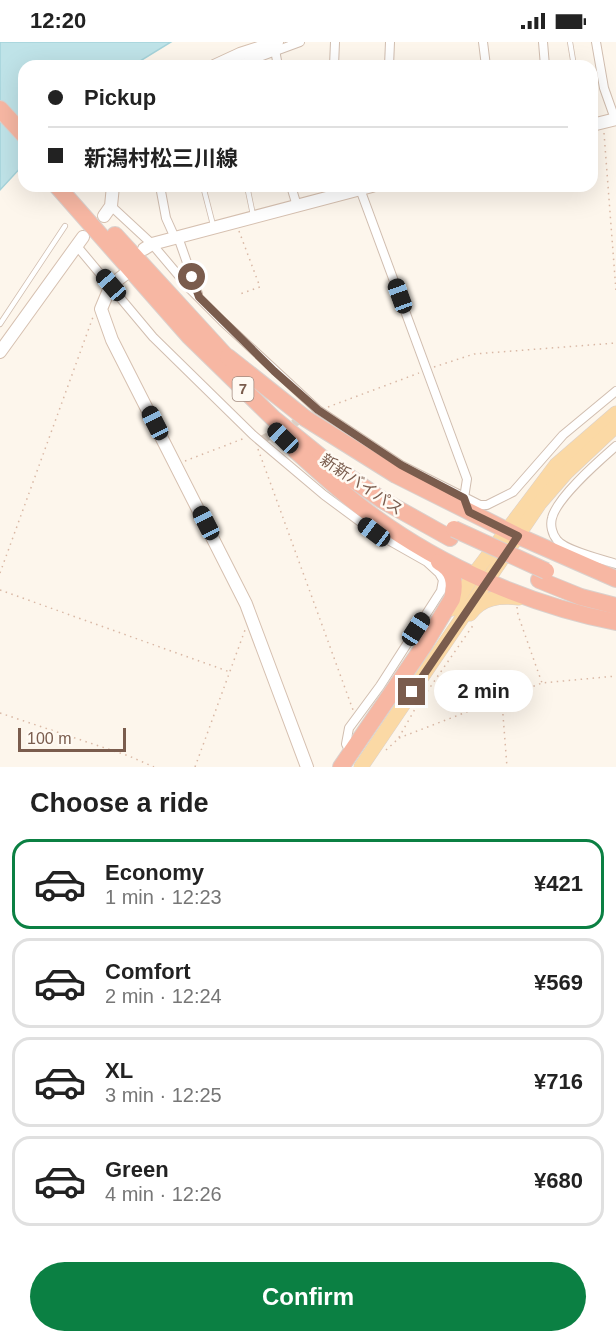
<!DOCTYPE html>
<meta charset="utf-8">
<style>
body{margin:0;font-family:Helvetica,"Noto Sans JP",sans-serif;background:#f6f6f6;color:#222;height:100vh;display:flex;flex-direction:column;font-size:22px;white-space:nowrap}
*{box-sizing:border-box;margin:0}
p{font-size:20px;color:#767676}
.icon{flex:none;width:33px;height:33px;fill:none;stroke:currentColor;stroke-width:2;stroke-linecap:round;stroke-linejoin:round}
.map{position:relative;height:725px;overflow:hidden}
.details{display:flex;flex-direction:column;background:#fff;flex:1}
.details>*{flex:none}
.top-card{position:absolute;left:18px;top:18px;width:580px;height:132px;border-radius:18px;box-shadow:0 6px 24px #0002;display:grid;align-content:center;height:132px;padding:0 30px;background:#fff}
.scale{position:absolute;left:18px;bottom:15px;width:108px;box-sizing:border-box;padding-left:6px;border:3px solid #7a5c4d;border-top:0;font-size:16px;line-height:21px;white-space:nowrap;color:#7a5c4d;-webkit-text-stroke:4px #fffaf3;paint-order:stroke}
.end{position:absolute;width:27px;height:27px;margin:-14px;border:8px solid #7a5c4d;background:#fff;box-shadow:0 0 0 3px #fff}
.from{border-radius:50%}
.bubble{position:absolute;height:42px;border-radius:21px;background:#fff;box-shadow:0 6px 24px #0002;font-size:20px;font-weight:800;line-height:42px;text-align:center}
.car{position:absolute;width:18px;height:36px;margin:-18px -9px;border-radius:8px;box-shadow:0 0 4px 2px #0007;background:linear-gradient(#222 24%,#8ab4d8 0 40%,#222 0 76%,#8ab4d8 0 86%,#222 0)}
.top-card b{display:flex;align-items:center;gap:21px;height:57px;font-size:22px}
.top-card b+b{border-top:2px solid #e0e0e0}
.top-card i{width:15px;height:15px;background:#222}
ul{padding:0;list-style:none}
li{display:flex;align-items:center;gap:18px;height:90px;margin:0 12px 9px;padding:0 18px;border:3px solid #e0e0e0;border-radius:18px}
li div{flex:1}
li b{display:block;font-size:22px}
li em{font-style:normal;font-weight:800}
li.selected{border-color:#0b8043}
li>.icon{width:54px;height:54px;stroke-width:1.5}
h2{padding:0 30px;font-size:27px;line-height:72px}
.primary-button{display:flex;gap:12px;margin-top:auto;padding:12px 30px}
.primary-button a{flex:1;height:69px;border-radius:36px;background:#0b8043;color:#fff;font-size:24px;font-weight:800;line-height:69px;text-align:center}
.status{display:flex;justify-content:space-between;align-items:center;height:42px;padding:0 30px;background:#fff;direction:ltr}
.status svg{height:16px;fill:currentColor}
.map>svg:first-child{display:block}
</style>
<div class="status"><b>12:20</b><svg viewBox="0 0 49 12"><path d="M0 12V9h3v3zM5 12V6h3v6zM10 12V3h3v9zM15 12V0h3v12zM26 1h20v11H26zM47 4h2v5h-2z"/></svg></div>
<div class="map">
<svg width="616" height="725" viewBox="0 0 616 725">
<rect width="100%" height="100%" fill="#fdf6ec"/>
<polygon fill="#bfe3e8" stroke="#a5d3da" stroke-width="1.5" points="0,0 171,0 132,24 24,24 24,122 0,148"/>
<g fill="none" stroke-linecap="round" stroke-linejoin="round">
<polyline stroke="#dcd0c4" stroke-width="8" stroke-dasharray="8 4" stroke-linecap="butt" points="261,398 306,375"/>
<g stroke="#d1beb0" stroke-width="6">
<g id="lane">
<polyline points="570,0 574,24"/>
<polyline points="203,144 213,183"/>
<polyline points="247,144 253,173"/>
<polyline points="0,282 65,184"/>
</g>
</g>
<g stroke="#d1beb0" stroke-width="10">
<g id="street">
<polyline points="483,0 486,24"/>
<polyline points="543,0 545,24"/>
<polyline points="596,0 604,46 615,77"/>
<polyline points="275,8 278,24"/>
<polyline points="235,24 300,0"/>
<polyline points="334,24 335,0"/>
<polyline points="389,24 390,0"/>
<polyline points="160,144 166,176 175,196"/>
<polyline points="291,144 297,164"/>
<polyline points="360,147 467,437 464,456 466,460"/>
<polyline points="111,164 152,202 190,247 222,279 318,368 401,423 480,463 487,463 513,450 563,393 616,349"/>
<polyline points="178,195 198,252"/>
<polyline points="76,203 153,295 253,393 324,453 374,490 427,520 439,531 443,538 441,549 380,644 349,686 346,702 351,712"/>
<path d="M616 404C599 419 557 455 552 476 550 483 552 492 557 498 566 509 601 517 616 522"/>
</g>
</g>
<g stroke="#d6c0b0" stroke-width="14">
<g id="secondary">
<polyline points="214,24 240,12 277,0"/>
<polyline points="592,83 616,77"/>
<polyline points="104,174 111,164 113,144"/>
<polyline points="144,207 152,202 372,144"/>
<polyline points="124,233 111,243 101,267 112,298 246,562 307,725"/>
<polyline points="0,310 83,195"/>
</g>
</g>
<g stroke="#dad1cd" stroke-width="15">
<g id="primary">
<polyline points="452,567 474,532 556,423 616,371"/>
<path d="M470 572C482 555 500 554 519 556"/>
<polyline points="361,725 540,461 566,431 616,384"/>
</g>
</g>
<g stroke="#dad1cd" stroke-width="18">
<g id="highway">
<polyline points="0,67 24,93"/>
<polyline points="57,144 189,294 273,376 326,419 382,458 450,496"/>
<polyline points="115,193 235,324"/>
<polyline points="228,315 305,376 396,433 518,494 616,537"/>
<path d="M296 409C321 431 346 455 373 474 444 526 530 563 616 580"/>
<polyline points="539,538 581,555 616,564"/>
<path d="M341 725 423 605 452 557C456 541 454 528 439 520"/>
</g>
</g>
<g stroke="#d9b8a5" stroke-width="1.5" stroke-dasharray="1.5 4.5" stroke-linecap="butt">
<polyline points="604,91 616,249"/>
<polyline points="239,189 260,245 240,252"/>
<polyline points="434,325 474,312 616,301"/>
<polyline points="328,365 419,331"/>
<polyline points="258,407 353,668"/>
<polyline points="185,419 245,396"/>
<polyline points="0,531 93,275"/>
<polyline points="0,548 230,630"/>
<polyline points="517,565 518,573 542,641"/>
<polyline points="502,660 507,725"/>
<polyline points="0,671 129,714 154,725"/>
<polyline points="399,696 542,641 616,634"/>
<polyline points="386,708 398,697 415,667 474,582"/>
<polyline points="195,725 245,588"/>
</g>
<use href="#lane" stroke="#fff" stroke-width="4.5"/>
<use href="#street" stroke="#fff" stroke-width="8"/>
<use href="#secondary" stroke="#fff" stroke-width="12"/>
<use href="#primary" stroke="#fbd9a5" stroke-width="14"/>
<use href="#highway" stroke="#f7b7a3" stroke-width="16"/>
<g stroke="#dad1cd" stroke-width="18" stroke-linecap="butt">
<polyline id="highway-bridge" points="454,487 546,529"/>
</g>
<use href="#highway-bridge" stroke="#f7b7a3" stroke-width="16"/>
</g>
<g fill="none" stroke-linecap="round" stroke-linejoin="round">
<polyline stroke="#7a5c4d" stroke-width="8" points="192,235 199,255 274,329 318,368 401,423 464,456 469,470 518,494 412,650"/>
</g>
<g text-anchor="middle" stroke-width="5" stroke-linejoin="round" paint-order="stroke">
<rect fill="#fffaf3" stroke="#a28b7f" stroke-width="1.5" x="232.5" y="335" width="21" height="24" rx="4.5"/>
<g font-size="15" font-weight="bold" fill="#7a5c4d">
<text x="243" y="352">7</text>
</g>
<g font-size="16" fill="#7a5c4d" stroke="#fffaf3">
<text transform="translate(362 442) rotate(34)" y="6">新新バイパス</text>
</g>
</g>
</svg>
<div class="scale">100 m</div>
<i class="end from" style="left:192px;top:235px"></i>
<i class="end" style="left:412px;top:650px"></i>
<div class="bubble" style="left:434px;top:628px;width:99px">2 min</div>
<i class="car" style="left:111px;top:243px;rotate:319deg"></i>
<i class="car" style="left:400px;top:254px;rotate:340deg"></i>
<i class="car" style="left:155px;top:381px;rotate:333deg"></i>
<i class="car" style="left:283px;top:396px;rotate:314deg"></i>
<i class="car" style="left:206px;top:481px;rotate:333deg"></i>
<i class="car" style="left:374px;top:490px;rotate:307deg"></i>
<i class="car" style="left:416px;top:587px;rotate:33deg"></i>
<div class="top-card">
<b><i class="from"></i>Pickup</b>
<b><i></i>新潟村松三川線</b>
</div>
</div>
<section class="details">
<h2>Choose a ride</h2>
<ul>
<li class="selected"><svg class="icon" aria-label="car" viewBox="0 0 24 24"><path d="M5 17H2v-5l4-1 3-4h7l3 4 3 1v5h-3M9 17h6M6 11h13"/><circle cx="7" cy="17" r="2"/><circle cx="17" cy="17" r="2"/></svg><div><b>Economy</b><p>1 min · 12:23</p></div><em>¥421</em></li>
<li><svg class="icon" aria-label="car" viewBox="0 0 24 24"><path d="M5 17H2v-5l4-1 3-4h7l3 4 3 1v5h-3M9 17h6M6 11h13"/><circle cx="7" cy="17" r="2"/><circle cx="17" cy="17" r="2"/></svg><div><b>Comfort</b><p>2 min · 12:24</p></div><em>¥569</em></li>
<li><svg class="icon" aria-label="car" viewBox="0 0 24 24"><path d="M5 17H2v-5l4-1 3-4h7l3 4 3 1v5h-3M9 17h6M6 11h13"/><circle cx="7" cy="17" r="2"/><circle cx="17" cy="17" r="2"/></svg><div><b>XL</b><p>3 min · 12:25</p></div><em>¥716</em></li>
<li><svg class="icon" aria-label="car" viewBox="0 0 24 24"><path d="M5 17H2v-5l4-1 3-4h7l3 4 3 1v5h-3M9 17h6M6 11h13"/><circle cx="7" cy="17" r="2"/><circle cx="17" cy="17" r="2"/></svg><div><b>Green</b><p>4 min · 12:26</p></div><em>¥680</em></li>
</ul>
<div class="primary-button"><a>Confirm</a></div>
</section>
